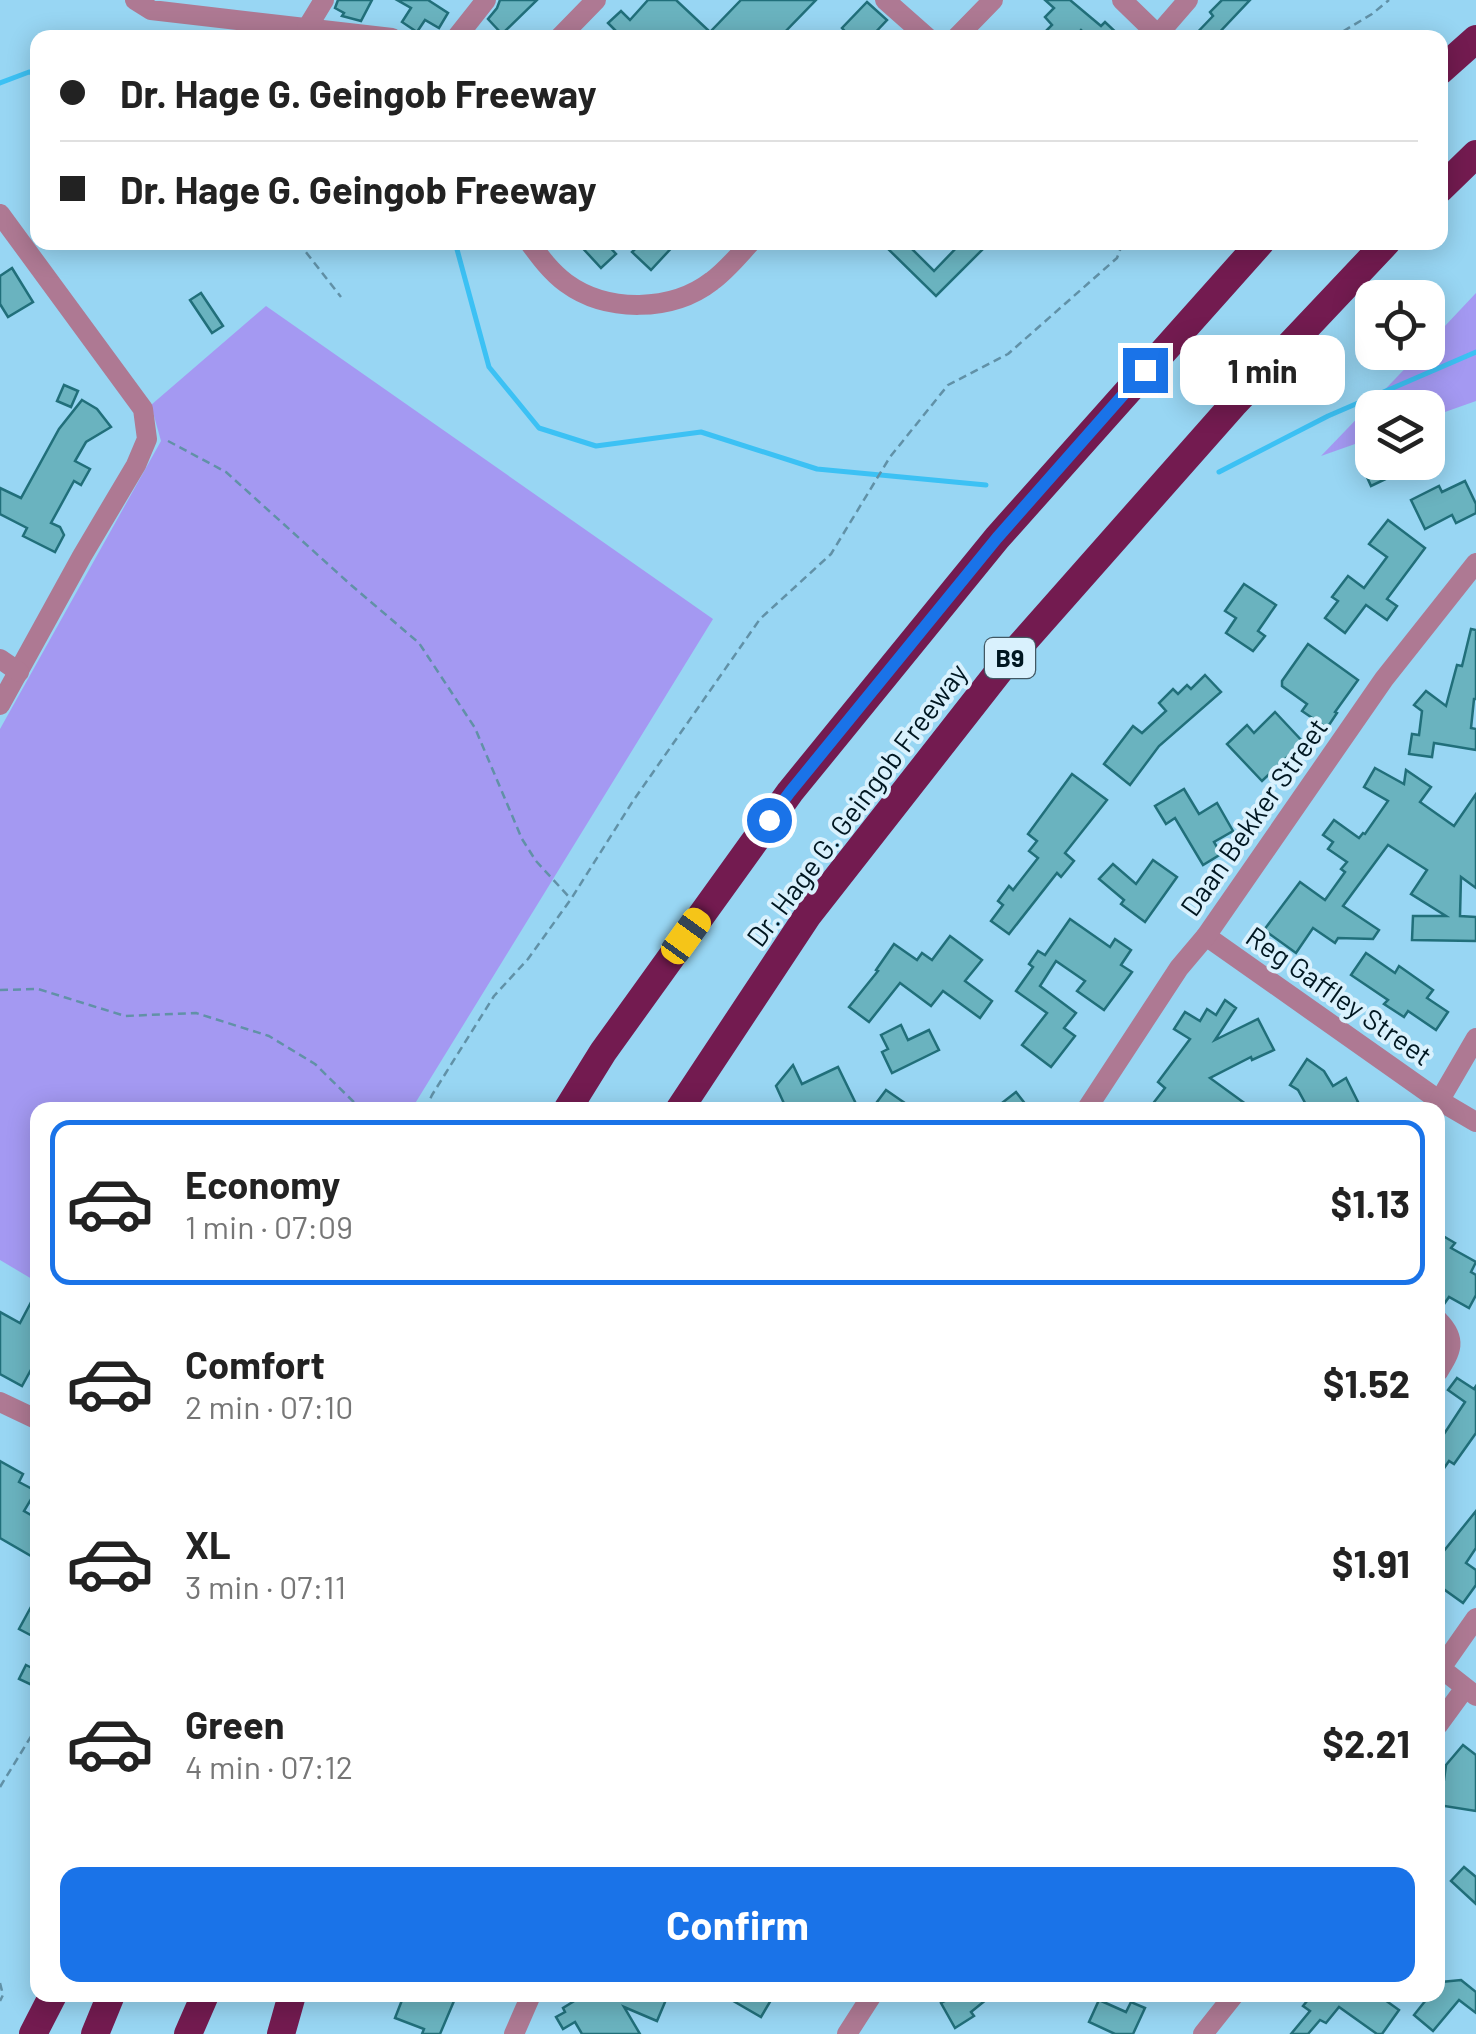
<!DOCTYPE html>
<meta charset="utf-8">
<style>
body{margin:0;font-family:Barlow,sans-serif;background:#f2f2f2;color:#222;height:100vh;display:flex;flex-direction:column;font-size:38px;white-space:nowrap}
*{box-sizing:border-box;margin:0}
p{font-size:32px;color:#767676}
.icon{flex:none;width:55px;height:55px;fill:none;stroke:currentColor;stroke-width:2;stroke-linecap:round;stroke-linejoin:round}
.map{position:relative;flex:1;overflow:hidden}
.side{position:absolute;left:30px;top:1102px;width:1415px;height:900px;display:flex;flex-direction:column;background:#fff;border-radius:20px;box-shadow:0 5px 25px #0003}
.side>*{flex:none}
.guide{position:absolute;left:30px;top:30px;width:1418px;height:220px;border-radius:20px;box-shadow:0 5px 25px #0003;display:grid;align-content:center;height:220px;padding:0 30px;background:#fff}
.tools{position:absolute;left:1355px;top:280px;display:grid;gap:20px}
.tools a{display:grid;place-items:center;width:90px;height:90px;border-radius:20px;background:#fff;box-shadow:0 5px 25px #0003;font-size:50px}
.end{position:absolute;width:45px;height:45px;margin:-22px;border:12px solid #1a73e8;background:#fff;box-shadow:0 0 0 5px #fff}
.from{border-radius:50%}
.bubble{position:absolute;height:70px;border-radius:20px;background:#fff;box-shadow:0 5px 25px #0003;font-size:32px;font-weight:700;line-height:70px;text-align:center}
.car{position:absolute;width:30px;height:60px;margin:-30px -15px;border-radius:12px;box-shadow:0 0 8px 2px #0007;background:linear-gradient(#f5c518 24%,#345 0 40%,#f5c518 0 76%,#345 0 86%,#f5c518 0)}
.guide b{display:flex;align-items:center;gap:35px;height:95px;font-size:38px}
.guide b+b{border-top:2px solid #e0e0e0}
.guide i{width:25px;height:25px;background:#222}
ul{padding:18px 0 0;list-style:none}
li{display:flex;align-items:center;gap:30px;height:165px;margin:0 20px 15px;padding:0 10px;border:5px solid transparent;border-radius:20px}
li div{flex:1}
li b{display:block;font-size:38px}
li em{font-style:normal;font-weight:700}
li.active{border-color:#1a73e8}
li>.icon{width:90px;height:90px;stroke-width:1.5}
.cta{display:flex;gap:20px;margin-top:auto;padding:20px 30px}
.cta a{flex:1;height:115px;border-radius:20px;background:#1a73e8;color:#fff;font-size:40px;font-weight:700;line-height:115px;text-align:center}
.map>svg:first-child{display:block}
</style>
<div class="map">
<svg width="1476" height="2034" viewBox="0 0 1476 2034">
<rect width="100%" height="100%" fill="#98d6f3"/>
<g fill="#a499f2">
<polygon points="1476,293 1476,401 1428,418 1428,408 1372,408 1372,438 1321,456 1420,353 1428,352 1428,344"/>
<polygon points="266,306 713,619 411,1110 38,1110 37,1282 0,1260 0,729 161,441 151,405"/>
</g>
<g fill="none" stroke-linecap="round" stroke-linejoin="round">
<g stroke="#3cc1f4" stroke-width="5">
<polyline points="0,83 29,72 38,73"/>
<polyline points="455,242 489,367 539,428 596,446 701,432 817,469 986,485"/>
<polyline points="1219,472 1328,416 1476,352"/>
</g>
</g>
<g fill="#6ab3bf" stroke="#216f7a" stroke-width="2.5">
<polygon points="338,0 372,0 361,21 342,16 344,13 335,8"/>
<polygon points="397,0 428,0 448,13 439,28 425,20 417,32 402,22 411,8"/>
<polygon points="500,0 537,0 502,34 488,19 497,8"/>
<polygon points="648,0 676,0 710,32 741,0 816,0 779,38 607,38 615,30 608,23 621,11 630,20"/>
<polygon points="1045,0 1070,0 1101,26 1105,22 1122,38 1090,38 1081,30 1074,38 1039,38 1052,25 1045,17 1054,8"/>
<polygon points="1222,0 1250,0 1214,38 1192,38 1213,16 1210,12"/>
<polygon points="867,2 887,20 870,38 851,38 842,28"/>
<polygon points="577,242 605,242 616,254 601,268"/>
<polygon points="642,242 677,242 651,270 632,252"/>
<polygon points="881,242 905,242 934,271 962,242 990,242 936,296"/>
<polygon points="12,268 33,302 8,317 0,304 0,276"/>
<polygon points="201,293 223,326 212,333 190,300"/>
<polygon points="64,385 78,391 71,407 57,401"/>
<polygon points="82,400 97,409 111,427 86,442 75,461 90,469 81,485 74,481 51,523 60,527 64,535 55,552 23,536 27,528 0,514 0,488 21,498 59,429"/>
<polygon points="1376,462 1421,462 1371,486 1363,468"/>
<polygon points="1465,481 1476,504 1476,513 1456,523 1452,515 1425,529 1411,500 1439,486 1442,492"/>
<polygon points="1388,520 1425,548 1387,599 1397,606 1387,620 1366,605 1345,633 1325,618 1338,601 1332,597 1348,576 1364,588 1387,557 1369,544"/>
<polygon points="1244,584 1276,605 1258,631 1265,636 1253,651 1226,633 1236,618 1225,611"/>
<polygon points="1471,629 1476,630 1476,699 1474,699 1471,728 1476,729 1476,750 1434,743 1432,757 1409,754 1412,734 1419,735 1422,711 1414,705 1426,691 1446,706 1457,665 1462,666"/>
<polygon points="1308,644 1358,680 1335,712 1337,713 1327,728 1302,711 1307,704 1282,686 1282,681"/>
<polygon points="1205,675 1221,692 1159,746 1130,785 1104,764 1133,726 1142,733 1166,711 1159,703 1173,689 1178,694 1187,685 1191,689"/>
<polygon points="1275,712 1303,742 1262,781 1227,744 1247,725 1254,733"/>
<polygon points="1375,768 1404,784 1406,770 1431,787 1420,802 1454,826 1476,794 1476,888 1461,877 1460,916 1476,917 1476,941 1412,940 1413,916 1446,916 1411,894 1427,870 1388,845 1343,906 1379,930 1373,939 1338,938 1335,943 1313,928 1296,953 1264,930 1300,882 1325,900 1345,872 1341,869 1347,862 1328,849 1333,842 1323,835 1334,820 1359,838 1363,833 1365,834 1388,801 1364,787"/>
<polygon points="1072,774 1107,800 1065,853 1074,861 1061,877 1057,873 1009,934 991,921 1003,905 998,901 1009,886 1013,890 1038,858 1029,851 1037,841 1028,834"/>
<polygon points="1184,789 1199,814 1217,803 1233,831 1214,842 1221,854 1203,865 1175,818 1166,824 1155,806"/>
<polygon points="1153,860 1177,877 1145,922 1121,904 1124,900 1099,879 1113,864 1136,884"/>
<polygon points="1070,919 1110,947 1115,939 1131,950 1121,965 1132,972 1104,1010 1077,991 1085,981 1056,961 1040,986 1076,1013 1064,1028 1075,1036 1051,1067 1022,1045 1047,1013 1016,991 1033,967 1029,964 1038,951 1045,955"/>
<polygon points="950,936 982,960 965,981 992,1001 980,1018 943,991 931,1006 900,983 869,1022 849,1007 878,971 876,970 894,944 917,960 922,953 932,960"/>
<polygon points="1366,953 1395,973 1399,966 1433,990 1427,998 1448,1012 1436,1030 1408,1011 1404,1017 1384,1004 1388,1000 1351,975"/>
<polygon points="1225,1000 1236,1008 1215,1040 1258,1019 1274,1050 1252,1060 1251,1057 1210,1078 1254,1110 1148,1110 1165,1088 1158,1082 1190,1039 1174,1029 1185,1012 1200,1021 1207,1009 1216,1015"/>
<polygon points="901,1025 908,1040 929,1030 939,1050 892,1073 882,1052 888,1049 881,1035"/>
<polygon points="1307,1059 1324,1071 1333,1086 1346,1078 1358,1102 1343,1110 1309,1110 1298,1090 1290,1085"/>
<polygon points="793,1065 802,1084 838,1067 859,1110 787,1110 776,1086"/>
<polygon points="886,1090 915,1110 871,1110"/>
<polygon points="1016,1092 1030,1110 993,1110"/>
<polygon points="1438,1233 1455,1243 1451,1248 1476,1262 1471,1272 1476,1275 1476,1295 1469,1308 1449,1297 1442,1307 1438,1307"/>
<polygon points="38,1289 38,1371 32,1368 22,1386 0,1374 0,1312 20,1323"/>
<polygon points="1457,1378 1474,1389 1476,1386 1476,1433 1454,1464 1449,1461 1438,1477 1438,1443 1465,1402 1448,1390"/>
<polygon points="0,1461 23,1474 19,1482 36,1491 24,1511 38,1519 38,1533 32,1542 38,1545 38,1560 0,1538"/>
<polygon points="1476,1511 1476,1548 1466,1563 1476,1570 1476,1585 1463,1603 1438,1585 1438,1548 1443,1552"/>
<polygon points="38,1594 38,1639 19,1629"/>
<polygon points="26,1665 38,1671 32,1685 19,1679"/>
<polygon points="1463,1745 1476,1755 1476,1811 1438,1805 1441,1780 1444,1780 1446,1765"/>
<polygon points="1464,1867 1476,1877 1476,1904 1451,1881"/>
<polygon points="1461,1980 1476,1992 1476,2013 1459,2000 1433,2031 1414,2015 1430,1995 1438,1995 1438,1986 1441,1982"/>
<polygon points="404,1995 438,1995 454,2001 440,2034 422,2034 424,2029 395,2018"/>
<polygon points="584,1995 668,1995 657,2021 624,2007 640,2034 582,2034 575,2022 563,2029 556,2017 565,2012 563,2008"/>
<polygon points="723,1995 774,1995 761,2017"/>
<polygon points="944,1995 992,1995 971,2012 974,2016 955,2028 941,2003 947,2000"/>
<polygon points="1312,1995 1378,1995 1399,2010 1382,2034 1377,2034 1339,2007 1326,2023 1320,2020 1308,2034 1291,2034 1310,2011 1303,2006"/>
<polygon points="1099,2000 1126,2012 1131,2002 1145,2008 1133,2034 1115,2034 1089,2022"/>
</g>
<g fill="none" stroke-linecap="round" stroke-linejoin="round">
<g stroke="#6191a7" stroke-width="2.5" stroke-dasharray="8 5" stroke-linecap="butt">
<polyline points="1332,38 1372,14 1389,0"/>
<polyline points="298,242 341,297"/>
<polyline points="218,245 223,242"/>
<polyline points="168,441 226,472 351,585 419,643 475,728 522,839 536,861 570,898"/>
<polyline points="0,990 38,989 125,1016 196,1013 269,1036 315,1064 362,1110"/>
<polyline points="425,1110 432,1095 494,996 528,959 571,899 633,801 760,619 831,554 890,457 948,385 1008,354 1117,258 1123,242"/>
<polyline points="0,1787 38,1725"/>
<polyline points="0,1983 3,1995 0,2001"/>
</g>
<g stroke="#ae7993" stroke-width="20">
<polyline points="135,0 151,10 392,38"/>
<polyline points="885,0 928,38"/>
<polyline points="1122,0 1158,35"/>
<polyline points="307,28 324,0"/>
<polyline points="456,38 486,0"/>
<polyline points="559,38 596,0"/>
<polyline points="956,38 993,0"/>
<polyline points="1155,38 1188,0"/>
<polyline points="0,214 143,409 147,439 136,465 82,556 0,705"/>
<path d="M529 242C540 257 551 272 566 283 607 313 672 312 712 281 727 270 739 255 751 242"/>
<polyline points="0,659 19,672"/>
<polyline points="1206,936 1440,1101 1476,1122"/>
<polyline points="1086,1110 1179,968 1206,936 1384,679 1476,563"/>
<polyline points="1434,1110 1476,1038"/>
<path d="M1438 1320C1458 1340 1451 1351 1438 1372"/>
<polyline points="0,1402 38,1420"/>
<polyline points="1438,1666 1476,1696"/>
<polyline points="1441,1668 1476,1618"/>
<polyline points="1438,1725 1465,1688"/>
<polyline points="514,2034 531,1995"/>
<polyline points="847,2034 872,1995"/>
<polyline points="1203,2034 1234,1995"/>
</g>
<g stroke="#731b50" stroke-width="28">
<polyline points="1440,71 1476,39"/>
<polyline points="1440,189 1476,154"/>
<polyline points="567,1110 603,1052 790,792 997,538 1261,242"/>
<polyline points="679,1110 808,915 1011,656 1233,405 1387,242"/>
<polyline points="33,2034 53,1995"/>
<polyline points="95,2034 111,1995"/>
<polyline points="188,2034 205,1995"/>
<polyline points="281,2034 292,1995"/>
</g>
</g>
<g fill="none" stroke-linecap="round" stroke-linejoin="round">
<polyline stroke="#1a73e8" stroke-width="12" points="769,820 790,792 997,538 1145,370"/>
</g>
<g text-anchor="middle" stroke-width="8" stroke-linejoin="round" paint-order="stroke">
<rect fill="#d9f1fd" stroke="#415863" stroke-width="2.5" x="985" y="638" width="50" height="40" rx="8"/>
<g font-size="25" font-weight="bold" fill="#001721">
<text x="1010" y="667">B9</text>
</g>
<g font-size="28" fill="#001721" stroke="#d9f1fd">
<text transform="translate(857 805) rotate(-53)" y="10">Dr. Hage G. Geingob Freeway</text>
<text transform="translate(1254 817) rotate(-55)" y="10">Daan Bekker Street</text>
<text transform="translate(1339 996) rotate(35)" y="10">Reg Gaffley Street</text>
</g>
</g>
</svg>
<div class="tools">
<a><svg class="icon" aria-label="locate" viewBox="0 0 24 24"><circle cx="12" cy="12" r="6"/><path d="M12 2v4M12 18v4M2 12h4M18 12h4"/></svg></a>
<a><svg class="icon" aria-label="layers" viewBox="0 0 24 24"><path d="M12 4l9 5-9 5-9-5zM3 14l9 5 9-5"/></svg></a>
</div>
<i class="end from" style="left:769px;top:820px"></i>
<i class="end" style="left:1145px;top:370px"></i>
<div class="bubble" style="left:1180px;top:335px;width:165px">1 min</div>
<i class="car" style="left:686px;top:936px;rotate:36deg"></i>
<div class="guide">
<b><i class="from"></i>Dr. Hage G. Geingob Freeway</b>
<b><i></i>Dr. Hage G. Geingob Freeway</b>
</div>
<section class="side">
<ul>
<li class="active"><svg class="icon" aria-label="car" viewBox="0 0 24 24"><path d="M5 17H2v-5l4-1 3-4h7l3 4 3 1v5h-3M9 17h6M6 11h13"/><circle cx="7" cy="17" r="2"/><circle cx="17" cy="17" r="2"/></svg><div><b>Economy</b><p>1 min · 07:09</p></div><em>$1.13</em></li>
<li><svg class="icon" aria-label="car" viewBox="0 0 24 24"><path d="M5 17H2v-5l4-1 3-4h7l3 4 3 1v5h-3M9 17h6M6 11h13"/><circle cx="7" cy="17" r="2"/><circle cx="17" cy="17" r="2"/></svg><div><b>Comfort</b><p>2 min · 07:10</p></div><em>$1.52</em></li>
<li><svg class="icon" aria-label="car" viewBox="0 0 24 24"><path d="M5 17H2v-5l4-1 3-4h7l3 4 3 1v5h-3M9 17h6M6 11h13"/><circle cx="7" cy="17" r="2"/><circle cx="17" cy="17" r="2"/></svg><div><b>XL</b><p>3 min · 07:11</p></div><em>$1.91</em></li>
<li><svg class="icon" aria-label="car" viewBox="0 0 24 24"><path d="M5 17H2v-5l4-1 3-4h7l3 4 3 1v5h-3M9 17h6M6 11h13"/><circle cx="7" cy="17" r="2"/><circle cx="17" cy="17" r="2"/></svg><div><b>Green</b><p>4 min · 07:12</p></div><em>$2.21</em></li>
</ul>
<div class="cta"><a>Confirm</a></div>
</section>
</div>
